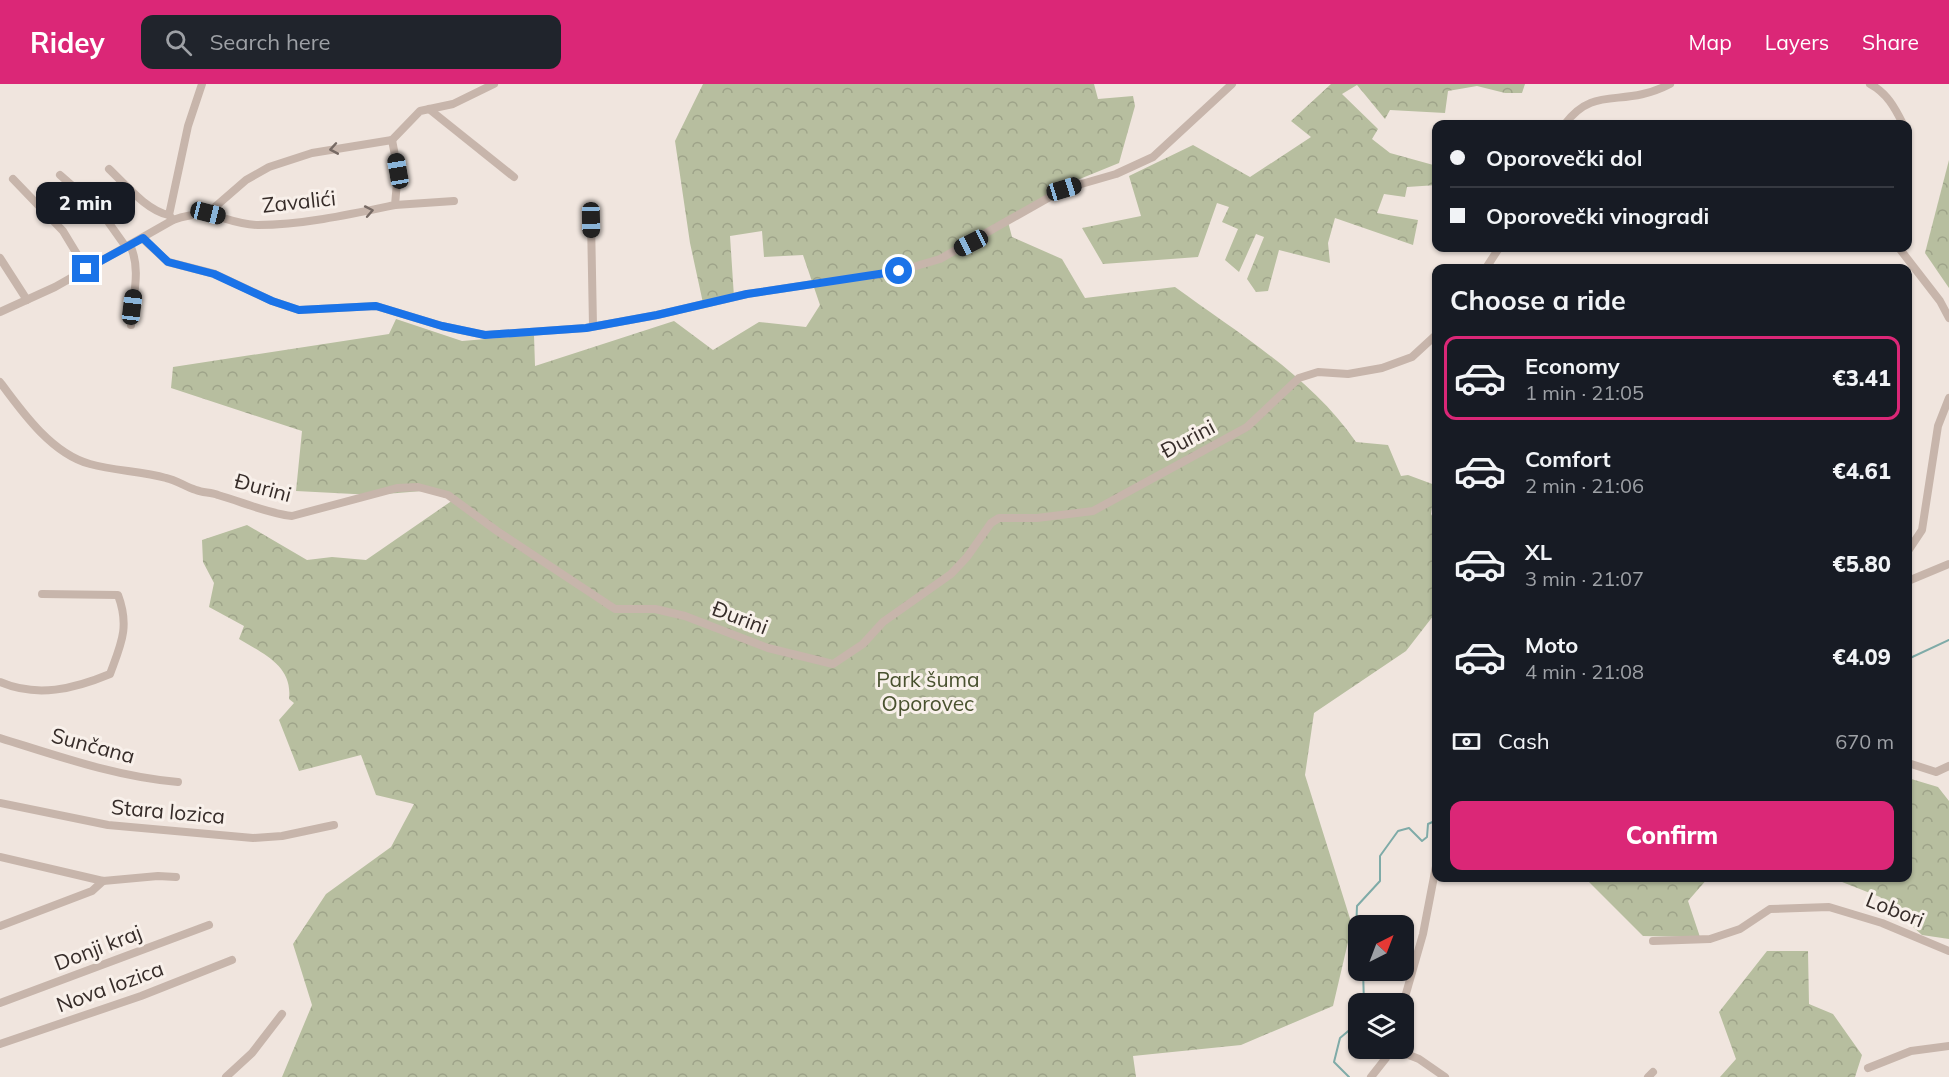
<!DOCTYPE html>
<meta charset="utf-8">
<style>
body{margin:0;font-family:Mulish,sans-serif;background:#20242c;color:#f1f3f6;height:100vh;display:flex;flex-direction:column;font-size:22px;white-space:nowrap}
*{box-sizing:border-box;margin:0}
p{font-size:20px;color:#9ea1a6}
.icon{flex:none;width:33px;height:33px;fill:none;stroke:currentColor;stroke-width:2;stroke-linecap:round;stroke-linejoin:round}
.map{position:relative;flex:1;overflow:hidden}
.sheet{position:absolute;left:1432px;top:180px;width:480px;height:618px;display:flex;flex-direction:column;background:#171b24;border-radius:12px;box-shadow:0 2px 4px #0004}
.sheet>*{flex:none}
.hud{position:absolute;left:1432px;top:36px;width:480px;height:132px;border-radius:12px;box-shadow:0 2px 4px #0004;display:grid;align-content:center;height:132px;padding:0 18px;background:#171b24}
.needle{width:39px;rotate:42deg}
.fabs{position:absolute;left:1348px;top:831px;display:grid;gap:12px}
.fabs a{display:grid;place-items:center;width:66px;height:66px;border-radius:12px;background:#171b24;box-shadow:0 2px 4px #0004;font-size:30px}
.end{position:absolute;width:27px;height:27px;margin:-14px;border:8px solid #1a73e8;background:#fff;box-shadow:0 0 0 3px #fff}
.from{border-radius:50%}
.bubble{position:absolute;height:42px;border-radius:12px;background:#171b24;box-shadow:0 2px 4px #0004;font-size:20px;font-weight:800;line-height:42px;text-align:center}
.car{position:absolute;width:18px;height:36px;margin:-18px -9px;border-radius:8px;box-shadow:0 0 4px 2px #0007;background:linear-gradient(#222 24%,#8ab4d8 0 40%,#222 0 76%,#8ab4d8 0 86%,#222 0)}
.hud b{display:flex;align-items:center;gap:21px;height:57px;font-size:22px}
.hud b+b{border-top:2px solid #363941}
.hud i{width:15px;height:15px;background:#f1f3f6}
ul{padding:0;list-style:none}
li{display:flex;align-items:center;gap:18px;height:84px;margin:0 12px 9px;padding:0 6px;border:3px solid transparent;border-radius:12px}
li div{flex:1}
li b{display:block;font-size:22px}
li em{font-style:normal;font-weight:800}
li.on{border-color:#db2777}
li>.icon{width:54px;height:54px;stroke-width:1.5}
h2{padding:0 18px;font-size:27px;line-height:72px}
.pay{display:flex;align-items:center;gap:15px;height:66px;padding:0 18px;font-size:22px}
.pay p{margin-inline-start:auto}
.cta{display:flex;gap:12px;margin-top:auto;padding:12px 18px}
.cta a{flex:1;height:69px;border-radius:12px;background:#db2777;color:#fff;font-size:24px;font-weight:800;line-height:69px;text-align:center}
header{display:flex;align-items:center;gap:36px;box-sizing:border-box;height:84px;padding:0 30px;background:#db2777;color:#fff}
header strong{font-size:28px}
nav{display:flex;gap:33px;margin-inline-start:auto;font-size:21px}
.search{width:420px;height:54px;background:#20242c;display:flex;align-items:center;gap:15px;box-sizing:border-box;padding:0 21px;border-radius:12px;color:#9ea1a6;font-size:22px}
.map>svg:first-child{display:block}
</style>
<header>
<strong>Ridey</strong>
<div class="search"><svg class="icon" aria-label="search" viewBox="0 0 24 24"><circle cx="10" cy="10" r="6"/><path d="M15 15l6 6"/></svg>Search here</div>
<nav><a>Map</a><a>Layers</a><a>Share</a></nav>
</header>
<div class="map">
<svg width="1949" height="993" viewBox="0 0 1949 993">
<defs>
<pattern id="forest-crowns" width="20" height="18" patternUnits="userSpaceOnUse" patternTransform="scale(1.5)"><rect width="20" height="18" fill="#b7be9f"/><path d="M2 6a3 3 0 1 1 6 0M12 15a3 3 0 1 1 6 0" fill="none" stroke="#9ea389"/></pattern>
</defs>
<rect width="100%" height="100%" fill="#f0e5de"/>
<g fill="url(#forest-crowns)">
<path d="M703 0H1094L1098 15 1133 12 1135 22 1119 79 1065 101 1007 134 1012 153 1062 175 1085 214 1175 203C1238 249 1311 293 1356 358L1388 361 1401 392 1408 391 1435 401 1431 430 1437 441V527L1406 567 1314 629 1305 691 1352 841 1333 922 1241 961 1133 972 1136 993H282L312 921 293 860 326 810 391 763 414 720 376 711 361 671 299 687 279 636 294 619 289 615C293 582 264 570 239 555L244 542 209 523 214 499 203 478 202 456 247 441 307 476 332 473 366 476 453 416 422 407 373 411 296 407 302 347 171 304 173 283 389 250 396 235 462 257 534 251 535 282 674 237 713 266 759 238 806 243 820 221 803 171 764 173 762 147 730 152 734 213 703 219 690 159 675 57Z"/>
<polygon points="1331,0 1525,0 1522,9 1505,9 1477,2 1448,7 1445,29 1390,26 1385,35 1357,1 1342,10 1378,45 1372,55 1390,69 1437,82 1437,101 1407,103 1405,113 1384,110 1377,129 1418,136 1413,161 1335,134 1328,159 1330,179 1279,166 1268,207 1256,208 1247,195 1264,153 1256,150 1239,188 1225,176 1238,145 1222,138 1229,123 1217,119 1198,173 1103,180 1082,144 1141,132 1129,92 1193,61 1250,93 1311,53 1291,37"/>
<polygon points="1949,76 1949,204 1925,169"/>
<polygon points="1908,694 1938,703 1949,717 1949,855 1922,851 1880,813 1832,794 1908,794"/>
<polygon points="1585,794 1708,794 1688,817 1700,853 1643,852"/>
<polygon points="1767,867 1808,867 1809,920 1833,930 1862,971 1855,993 1720,993 1736,975 1719,928"/>
</g>
<g fill="none" stroke-linecap="round" stroke-linejoin="round">
<g stroke="#7faba8" stroke-width="2">
<polyline points="1908,575 1949,556"/>
<polyline points="1359,858 1356,847 1357,822 1380,797 1380,772 1398,747 1409,744 1422,757 1427,753 1428,740 1437,736"/>
<polyline points="1363,886 1364,920"/>
<polyline points="1349,993 1334,978 1340,954 1359,938"/>
</g>
<g stroke="#c7b5ab" stroke-width="8">
<path d="M1870 0C1887 9 1895 24 1903 40"/>
<polyline points="429,25 514,93"/>
<path d="M1565 40C1595 0 1622 25 1670 0"/>
<path d="M109 85C125 100 147 127 169 131"/>
<polyline points="60,91 99,125 126,163"/>
<polyline points="13,95 63,147 86,185"/>
<polyline points="395,121 454,117"/>
<polyline points="208,129 246,96 269,83 312,69 392,56 420,27 453,20 494,0"/>
<polyline points="173,136 169,131 188,42 202,0"/>
<polyline points="591,136 593,242"/>
<polyline points="143,155 168,178 215,190 272,217 299,226 376,222 442,242 485,251 586,244 657,231 747,210 899,187 940,175 1064,105 1116,90 1153,73 1232,0"/>
<path d="M130 161C142 186 132 215 131 241"/>
<polyline points="1899,164 1940,217 1949,234"/>
<polyline points="0,174 27,216"/>
<polyline points="1486,184 1499,164"/>
<path d="M0 228 55 203 173 136C216 121 221 140 258 141 302 141 352 130 395 121L398 87 392 56"/>
<path d="M0 298C22 328 52 370 90 380 115 387 142 387 166 394 176 396 186 403 196 406 203 409 211 408 218 411 243 418 266 429 292 432L397 404 418 403 448 411 497 447 615 525H655L685 532 768 564 833 580 863 560 883 538 951 490 967 473 991 439 999 434H1037L1093 427 1247 343 1299 294 1318 288 1348 290 1382 284 1412 273 1437 250"/>
<polyline points="1908,467 1922,446 1938,342 1949,314"/>
<polyline points="1908,497 1949,480"/>
<path d="M0 598C37 614 74 605 110 590 121 560 130 543 118 511L42 510"/>
<path d="M0 654C58 672 117 693 178 698"/>
<polyline points="1908,679 1936,688 1949,682"/>
<polyline points="0,719 108,741 253,754 282,752 334,741"/>
<polyline points="0,773 103,797 158,792 176,793"/>
<polyline points="0,842 92,807 103,797"/>
<polyline points="1653,857 1710,855 1740,845 1770,825 1829,823 1882,839 1949,867"/>
<polyline points="0,919 209,841"/>
<polyline points="1403,920 1423,850 1437,777"/>
<polyline points="0,960 141,912 232,876"/>
<polyline points="1391,964 1419,975 1445,993"/>
<polyline points="1868,984 1911,967 1949,962"/>
<polyline points="226,993 252,969 282,930"/>
<polyline points="1371,993 1386,974 1390,964"/>
<polyline points="1648,993 1653,988"/>
</g>
</g>
<defs><path id="oneway-chevron" d="M-2-3.5L2.5 0L-2 3.5" fill="none" stroke-width="1.6" stroke-linecap="round" stroke-linejoin="round" transform="scale(1.5)"/></defs>
<g stroke="#776a64">
<use href="#oneway-chevron" transform="translate(334 65) rotate(170)"/>
<use href="#oneway-chevron" transform="translate(369 127) rotate(-11)"/>
</g>
<g fill="none" stroke-linecap="round" stroke-linejoin="round">
<polyline stroke="#1a73e8" stroke-width="8" points="86,185 143,154 168,178 214,190 272,217 299,226 376,222 442,242 485,251 586,244 657,231 747,210 899,187"/>
</g>
<g text-anchor="middle" stroke-width="6" stroke-linejoin="round" paint-order="stroke">
<g font-size="21" fill="#362c29" stroke="#f8f0ea">
<text transform="translate(299 118) rotate(-6)" y="7">Zavalići</text>
<text transform="translate(1188 355) rotate(-28)" y="7">Đurini</text>
<text transform="translate(263 404) rotate(15)" y="7">Đurini</text>
<text transform="translate(740 534) rotate(21)" y="7">Đurini</text>
<text transform="translate(93 662) rotate(15)" y="7">Sunčana</text>
<text transform="translate(168 728) rotate(5)" y="7">Stara lozica</text>
<text transform="translate(1895 826) rotate(22)" y="7">Lobori</text>
<text transform="translate(98 864) rotate(-21)" y="7">Donji kraj</text>
<text transform="translate(110 903) rotate(-20)" y="7">Nova lozica</text>
</g>
<g font-size="21" fill="#49522f" stroke="#f8f0ea">
<text x="928" y="603">Park šuma<tspan x="928" dy="24">Oporovec</tspan></text>
</g>
</g>
</svg>
<div class="fabs">
<a><svg class="needle" viewBox="-14 -14 28 28"><path d="M0-13l5 13h-10z" fill="#e53935"/><path d="M0 13l5-13h-10z" fill="#9ea1a6"/></svg></a>
<a><svg class="icon" aria-label="layers" viewBox="0 0 24 24"><path d="M12 4l9 5-9 5-9-5zM3 14l9 5 9-5"/></svg></a>
</div>
<i class="end from" style="left:899px;top:187px"></i>
<i class="end" style="left:86px;top:185px"></i>
<div class="bubble" style="left:36px;top:98px;width:99px">2 min</div>
<i class="car" style="left:398px;top:87px;rotate:350deg"></i>
<i class="car" style="left:1064px;top:105px;rotate:73deg"></i>
<i class="car" style="left:208px;top:129px;rotate:104deg"></i>
<i class="car" style="left:591px;top:136px;rotate:179deg"></i>
<i class="car" style="left:971px;top:159px;rotate:243deg"></i>
<i class="car" style="left:132px;top:223px;rotate:7deg"></i>
<div class="hud">
<b><i class="from"></i>Oporovečki dol</b>
<b><i></i>Oporovečki vinogradi</b>
</div>
<section class="sheet">
<h2>Choose a ride</h2>
<ul>
<li class="on"><svg class="icon" aria-label="car" viewBox="0 0 24 24"><path d="M5 17H2v-5l4-1 3-4h7l3 4 3 1v5h-3M9 17h6M6 11h13"/><circle cx="7" cy="17" r="2"/><circle cx="17" cy="17" r="2"/></svg><div><b>Economy</b><p>1 min · 21:05</p></div><em>€3.41</em></li>
<li><svg class="icon" aria-label="car" viewBox="0 0 24 24"><path d="M5 17H2v-5l4-1 3-4h7l3 4 3 1v5h-3M9 17h6M6 11h13"/><circle cx="7" cy="17" r="2"/><circle cx="17" cy="17" r="2"/></svg><div><b>Comfort</b><p>2 min · 21:06</p></div><em>€4.61</em></li>
<li><svg class="icon" aria-label="car" viewBox="0 0 24 24"><path d="M5 17H2v-5l4-1 3-4h7l3 4 3 1v5h-3M9 17h6M6 11h13"/><circle cx="7" cy="17" r="2"/><circle cx="17" cy="17" r="2"/></svg><div><b>XL</b><p>3 min · 21:07</p></div><em>€5.80</em></li>
<li><svg class="icon" aria-label="car" viewBox="0 0 24 24"><path d="M5 17H2v-5l4-1 3-4h7l3 4 3 1v5h-3M9 17h6M6 11h13"/><circle cx="7" cy="17" r="2"/><circle cx="17" cy="17" r="2"/></svg><div><b>Moto</b><p>4 min · 21:08</p></div><em>€4.09</em></li>
</ul>
<div class="pay"><svg class="icon" aria-label="cash" viewBox="0 0 24 24"><path d="M3 7h18v10H3z"/><circle cx="12" cy="12" r="2"/></svg>Cash<p>670 m</p></div>
<div class="cta"><a>Confirm</a></div>
</section>
</div>
